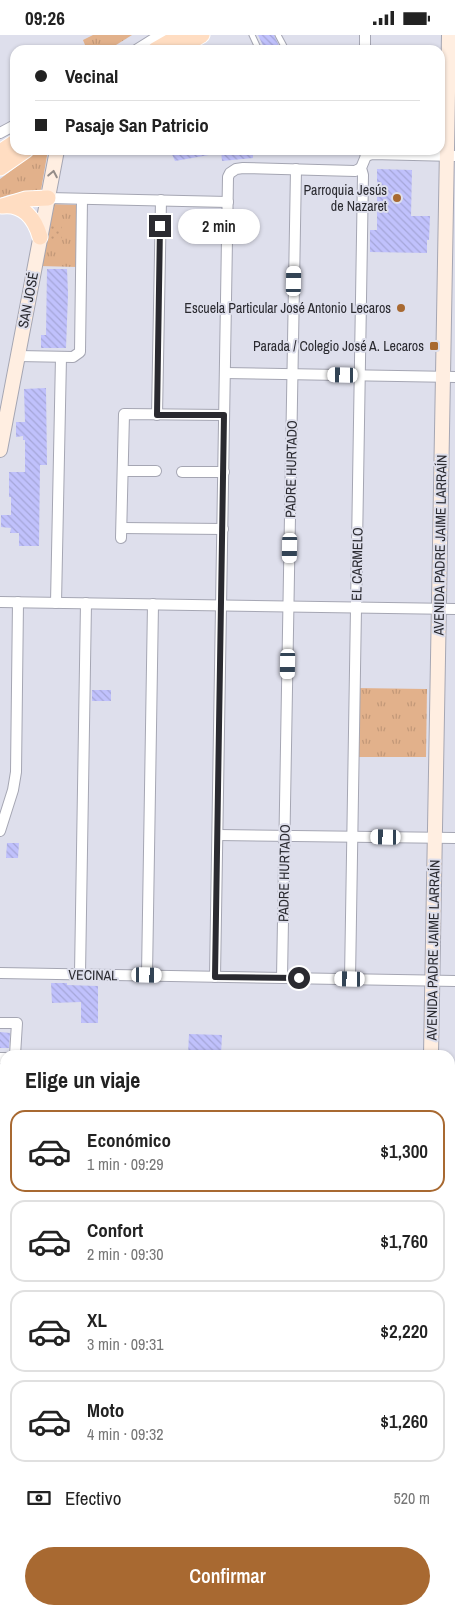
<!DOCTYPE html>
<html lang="es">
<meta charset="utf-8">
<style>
body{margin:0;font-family:"Archivo Narrow",sans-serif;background:#f2f2f2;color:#222;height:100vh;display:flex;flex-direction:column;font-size:19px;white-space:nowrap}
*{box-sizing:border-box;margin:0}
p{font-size:16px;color:#767676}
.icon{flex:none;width:28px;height:28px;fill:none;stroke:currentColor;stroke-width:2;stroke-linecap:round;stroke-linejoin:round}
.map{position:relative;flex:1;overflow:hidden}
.panel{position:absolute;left:0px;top:1015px;width:455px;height:565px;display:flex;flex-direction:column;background:#fff;border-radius:15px 15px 0 0;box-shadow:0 1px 4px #0004}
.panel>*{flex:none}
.guide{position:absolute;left:10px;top:10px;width:435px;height:110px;border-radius:15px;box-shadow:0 1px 4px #0004;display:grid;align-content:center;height:110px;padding:0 25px;background:#fff}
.end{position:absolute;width:22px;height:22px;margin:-11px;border:6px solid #2a2a30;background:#fff;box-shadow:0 0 0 2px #fff}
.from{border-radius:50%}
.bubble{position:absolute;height:35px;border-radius:18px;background:#fff;box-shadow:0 1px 4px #0004;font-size:16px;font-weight:600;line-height:35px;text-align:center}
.car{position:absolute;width:15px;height:30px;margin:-15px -8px;border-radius:6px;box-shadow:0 0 4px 1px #0007;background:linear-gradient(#fff 24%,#345 0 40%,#fff 0 76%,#345 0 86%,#fff 0)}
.guide b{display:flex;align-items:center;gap:18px;height:48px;font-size:19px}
.guide b+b{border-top:1px solid #e0e0e0}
.guide i{width:12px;height:12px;background:#222}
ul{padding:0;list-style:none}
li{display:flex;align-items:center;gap:15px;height:82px;margin:0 10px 8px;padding:0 15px;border:2px solid #e0e0e0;border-radius:15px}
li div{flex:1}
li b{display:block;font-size:19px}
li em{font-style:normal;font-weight:600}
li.selected{border-color:#a86931}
li>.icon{width:45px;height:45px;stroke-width:1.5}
h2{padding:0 25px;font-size:22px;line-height:60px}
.pay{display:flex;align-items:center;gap:12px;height:55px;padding:0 25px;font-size:19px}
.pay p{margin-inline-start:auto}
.cta{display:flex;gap:10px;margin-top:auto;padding:10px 25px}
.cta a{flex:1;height:58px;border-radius:30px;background:#a86931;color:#fff;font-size:20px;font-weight:600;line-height:58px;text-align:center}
.status{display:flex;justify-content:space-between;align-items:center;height:35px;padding:0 25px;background:#fff;direction:ltr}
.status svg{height:14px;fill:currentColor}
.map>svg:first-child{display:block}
</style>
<div class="status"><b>09:26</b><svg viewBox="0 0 49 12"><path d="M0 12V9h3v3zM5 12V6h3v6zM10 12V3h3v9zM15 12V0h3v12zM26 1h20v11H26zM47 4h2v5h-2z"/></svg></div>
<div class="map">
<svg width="455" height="1580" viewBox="0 0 455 1580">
<defs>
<pattern id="grass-tufts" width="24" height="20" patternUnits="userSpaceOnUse" patternTransform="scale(1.25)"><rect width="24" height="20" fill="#e2b18b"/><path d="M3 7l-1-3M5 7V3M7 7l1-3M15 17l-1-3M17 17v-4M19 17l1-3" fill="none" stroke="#c29878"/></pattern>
<pattern id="park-dots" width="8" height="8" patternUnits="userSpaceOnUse" patternTransform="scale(1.25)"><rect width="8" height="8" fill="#e2b18b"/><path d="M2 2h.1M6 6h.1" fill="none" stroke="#c29878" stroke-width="1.8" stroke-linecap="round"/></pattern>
<pattern id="building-back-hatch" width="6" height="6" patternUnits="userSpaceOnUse" patternTransform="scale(1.25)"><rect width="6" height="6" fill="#c0c1fc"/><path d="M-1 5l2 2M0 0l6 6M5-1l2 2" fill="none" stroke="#a5a6d8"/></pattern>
</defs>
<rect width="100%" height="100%" fill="#dedfec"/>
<g fill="url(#grass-tufts)">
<polygon points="93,0 132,0 108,15 87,15 83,5"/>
<polygon points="39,115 48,115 41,155 8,160 0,163 0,144"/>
<polygon points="50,169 78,170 77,232 40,231"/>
<polygon points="355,653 427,654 426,722 354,722"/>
</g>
<rect fill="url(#park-dots)" x="49" y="190" width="13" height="14"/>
<g fill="url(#building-back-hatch)">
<polygon points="258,0 274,0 281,15 265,15"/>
<polygon points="170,115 208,115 209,120 175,126"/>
<polygon points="221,115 253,115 253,123 222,126"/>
<polygon points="377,134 412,135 411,181 430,181 429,205 427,205 427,218 370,217 370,195 377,195"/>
<polygon points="47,234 67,234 68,259 66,313 41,313 41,300 46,300"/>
<polygon points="46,353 47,430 40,430 39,511 19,511 19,498 10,498 11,493 1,492 1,480 11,480 11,462 9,462 9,437 25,437 25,405 23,405 23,401 16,402 16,387 25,387 24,354"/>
<rect x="92" y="655" width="19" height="11"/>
<polygon points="7,808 19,808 18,823 6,823"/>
<polygon points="51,948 67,948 67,950 98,951 98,988 81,988 81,967 52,968"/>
<polygon points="0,997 10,998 9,1013 0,1013"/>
<polygon points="189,999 222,1000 221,1020 188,1020"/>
</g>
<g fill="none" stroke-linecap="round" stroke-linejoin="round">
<g stroke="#a5a6b3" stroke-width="7">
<g id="lane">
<polyline points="252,0 259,15"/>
<polyline points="278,0 286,15"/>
</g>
</g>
<g stroke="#a5a6b3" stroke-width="12">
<g id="street">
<polyline points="136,15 160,0"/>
<polyline points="365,15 365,0"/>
<polyline points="0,98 15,90"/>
<polyline points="366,121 372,119 455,121"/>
<polyline points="48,163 228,167"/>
<polyline points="18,321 73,322 80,317 82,164"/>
<polyline points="225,338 455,342"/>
<polyline points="157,380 161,165"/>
<polyline points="123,436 156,436"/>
<polyline points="182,437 224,437"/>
<polyline points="122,493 223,494"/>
<polyline points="121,503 124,379 224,380"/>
<polyline points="0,567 455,574"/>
<polyline points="56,568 61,322"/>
<polyline points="0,796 13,755 16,737 18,567"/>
<polyline points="218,800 455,803"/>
<polyline points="0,938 455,946"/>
<polyline points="80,939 86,568"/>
<polyline points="147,940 153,569"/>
<polyline points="215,942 228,142 230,138 236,134 243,133 355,136 361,133"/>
<polyline points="282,943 296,134"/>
<polyline points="350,944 363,140 361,133 366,121 364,115"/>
<polyline points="0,988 17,988 15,1020"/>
<polyline points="0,1023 5,1023"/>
<polyline points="0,1412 5,1413"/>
<polyline points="450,1471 455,1472"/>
<polyline points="23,1580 24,1575"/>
<polyline points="114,1580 115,1575"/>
<polyline points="288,1580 289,1575"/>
</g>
</g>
<g stroke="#a5a6b3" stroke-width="16">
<g id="secondary">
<polyline points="0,415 57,115"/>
<polyline points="431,1020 449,0"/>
<polyline points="0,1184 5,1184"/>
<polyline points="450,1191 455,1191"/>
<polyline points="398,1580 399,1575"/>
</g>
</g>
<g stroke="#fff" stroke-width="17">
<g id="primary">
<polyline points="155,15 181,0"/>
<polyline points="177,15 202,0"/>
<polyline points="0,117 15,107"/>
<polyline points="0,133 26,115"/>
<polyline points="6,170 26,164 48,163"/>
<path d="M2 171C23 168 35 184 40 202"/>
</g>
</g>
<use href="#lane" stroke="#fff" stroke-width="5"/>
<use href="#street" stroke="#fff" stroke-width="10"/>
<use href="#secondary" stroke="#ffeee1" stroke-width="14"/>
<use href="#primary" stroke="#ffddc2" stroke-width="15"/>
</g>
<defs><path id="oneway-chevron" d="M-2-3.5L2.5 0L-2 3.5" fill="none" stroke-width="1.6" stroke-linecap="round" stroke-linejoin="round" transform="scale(1.25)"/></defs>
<use stroke="#948c88" href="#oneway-chevron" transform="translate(53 139) rotate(-79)"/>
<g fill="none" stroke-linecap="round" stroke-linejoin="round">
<polyline stroke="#2a2a30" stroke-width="6" points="160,191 157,380 224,380 215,942 299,943"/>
</g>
<g fill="#a86931" stroke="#dedfec" stroke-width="2">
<circle cx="397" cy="163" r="5"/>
<circle cx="401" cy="273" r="5"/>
<rect x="429" y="306" width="10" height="10" rx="2.5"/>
</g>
<g text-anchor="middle" stroke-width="4" stroke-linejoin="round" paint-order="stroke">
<g font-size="14" fill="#2a2a30" stroke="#dedfec" text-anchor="end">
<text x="387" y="160">Parroquia Jesús<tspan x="387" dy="16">de Nazaret</tspan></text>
<text x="391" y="278">Escuela Particular José Antonio Lecaros</text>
<text x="424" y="316">Parada / Colegio José A. Lecaros</text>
</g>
<g font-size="14" fill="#2a2a30" stroke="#dedfec">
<text transform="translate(28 265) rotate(-79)" y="5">SAN JOSÉ</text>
<text transform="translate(291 434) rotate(-89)" y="5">PADRE HURTADO</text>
<text transform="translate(440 510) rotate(-89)" y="5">AVENIDA PADRE JAIME LARRAÍN</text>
<text transform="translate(357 529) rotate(-89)" y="5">EL CARMELO</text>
<text transform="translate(284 838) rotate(-89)" y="5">PADRE HURTADO</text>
<text transform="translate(433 915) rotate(-89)" y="5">AVENIDA PADRE JAIME LARRAÍN</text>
<text transform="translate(93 940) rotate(1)" y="5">VECINAL</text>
</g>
</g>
</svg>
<i class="end from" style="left:299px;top:943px"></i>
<i class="end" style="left:160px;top:191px"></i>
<div class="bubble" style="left:178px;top:174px;width:82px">2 min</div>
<i class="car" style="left:294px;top:246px;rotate:1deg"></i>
<i class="car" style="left:343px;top:340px;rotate:271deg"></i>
<i class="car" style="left:290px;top:513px;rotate:181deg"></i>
<i class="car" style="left:288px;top:629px;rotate:181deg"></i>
<i class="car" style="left:386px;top:802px;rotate:271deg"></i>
<i class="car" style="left:147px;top:940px;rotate:91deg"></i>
<i class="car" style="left:350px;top:944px;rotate:271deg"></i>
<div class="guide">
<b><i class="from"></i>Vecinal</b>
<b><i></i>Pasaje San Patricio</b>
</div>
<section class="panel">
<h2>Elige un viaje</h2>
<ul>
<li class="selected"><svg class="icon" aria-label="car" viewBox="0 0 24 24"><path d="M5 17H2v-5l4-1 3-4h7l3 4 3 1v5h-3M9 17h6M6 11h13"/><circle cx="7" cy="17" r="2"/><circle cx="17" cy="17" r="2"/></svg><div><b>Económico</b><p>1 min · 09:29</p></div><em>$1,300</em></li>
<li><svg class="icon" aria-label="car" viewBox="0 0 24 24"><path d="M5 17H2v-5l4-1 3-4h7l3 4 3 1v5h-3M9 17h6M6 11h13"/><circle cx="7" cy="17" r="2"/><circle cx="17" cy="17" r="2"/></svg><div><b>Confort</b><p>2 min · 09:30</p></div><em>$1,760</em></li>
<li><svg class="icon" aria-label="car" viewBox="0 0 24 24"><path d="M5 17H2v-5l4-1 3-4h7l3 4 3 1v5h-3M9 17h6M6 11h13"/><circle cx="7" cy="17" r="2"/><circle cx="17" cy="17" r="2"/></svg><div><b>XL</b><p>3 min · 09:31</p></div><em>$2,220</em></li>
<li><svg class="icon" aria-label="car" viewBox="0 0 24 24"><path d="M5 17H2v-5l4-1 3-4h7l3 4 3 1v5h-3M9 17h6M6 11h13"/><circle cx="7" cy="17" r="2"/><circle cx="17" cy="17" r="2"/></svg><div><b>Moto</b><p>4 min · 09:32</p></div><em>$1,260</em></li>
</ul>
<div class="pay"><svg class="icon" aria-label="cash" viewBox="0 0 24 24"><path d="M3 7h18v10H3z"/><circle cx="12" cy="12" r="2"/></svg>Efectivo<p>520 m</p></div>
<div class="cta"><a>Confirmar</a></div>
</section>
</div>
